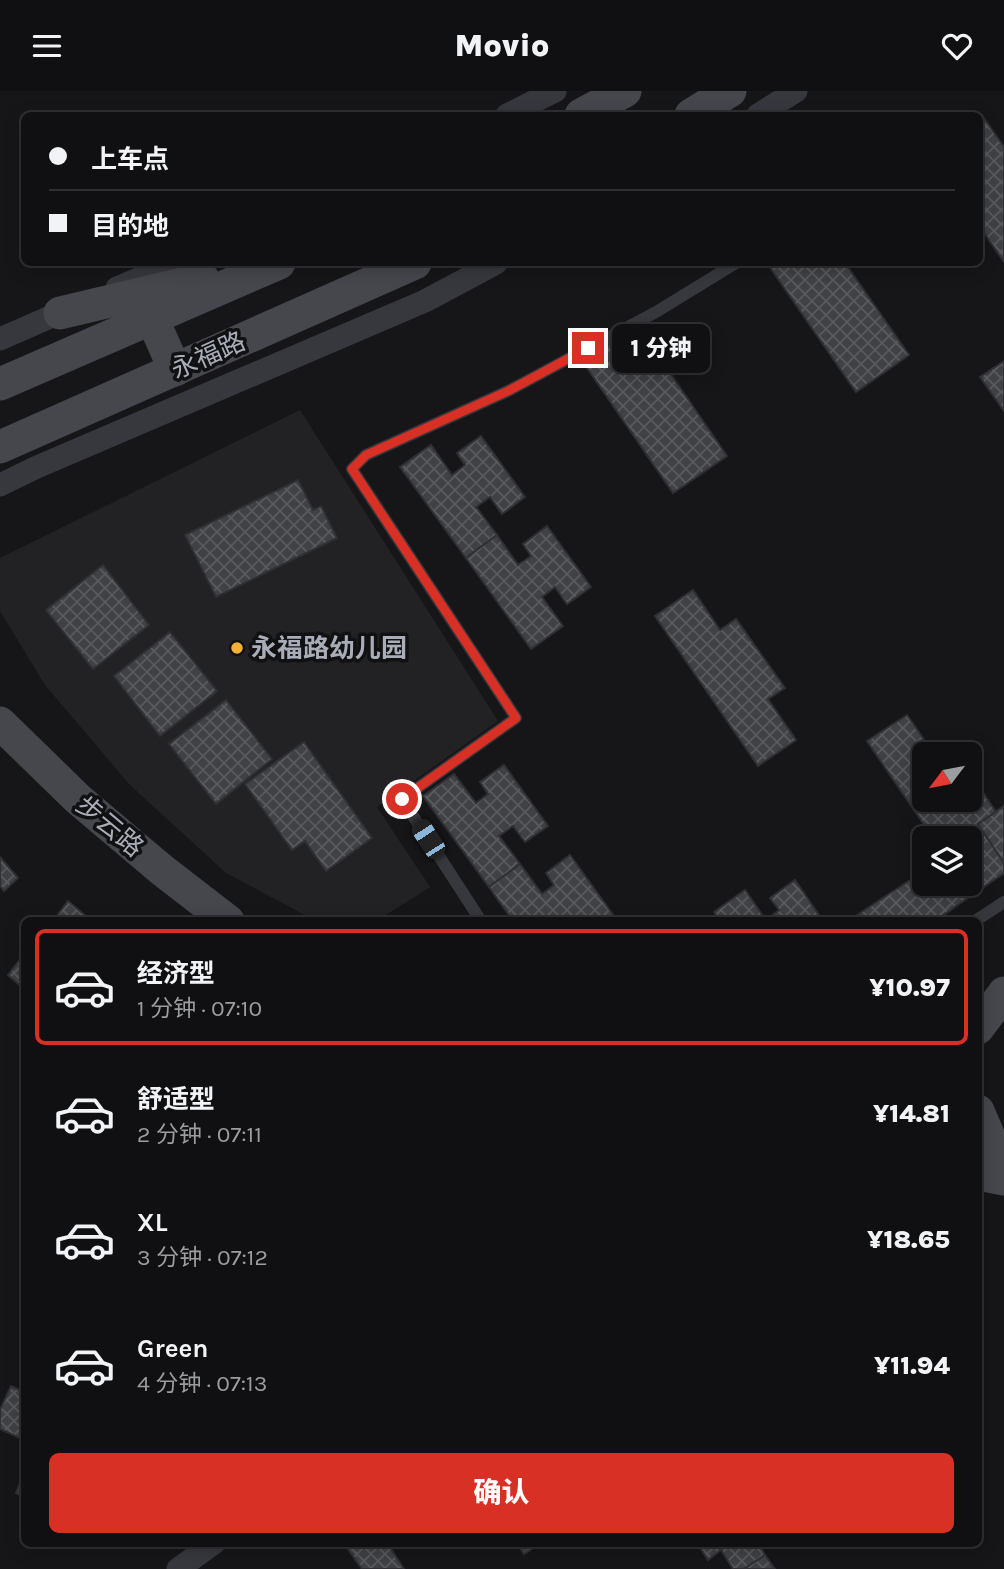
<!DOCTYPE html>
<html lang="zh">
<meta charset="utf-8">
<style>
body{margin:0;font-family:Karla,"Noto Sans SC",sans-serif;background:#1e1e20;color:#f1f3f6;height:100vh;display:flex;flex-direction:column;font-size:26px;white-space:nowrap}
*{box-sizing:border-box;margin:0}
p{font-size:23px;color:#9c9d9f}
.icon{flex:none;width:38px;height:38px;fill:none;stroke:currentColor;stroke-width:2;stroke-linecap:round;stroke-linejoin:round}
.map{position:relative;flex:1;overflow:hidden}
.side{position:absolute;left:21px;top:826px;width:961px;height:630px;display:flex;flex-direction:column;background:#101012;border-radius:10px;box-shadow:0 4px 18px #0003,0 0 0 2px #303032}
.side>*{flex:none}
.banner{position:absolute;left:21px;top:21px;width:962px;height:154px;border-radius:10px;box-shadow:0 4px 18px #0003,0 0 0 2px #303032;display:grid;align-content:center;height:154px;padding:0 28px;background:#101012}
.needle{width:46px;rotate:238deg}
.tools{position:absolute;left:912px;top:651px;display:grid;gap:14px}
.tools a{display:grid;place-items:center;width:70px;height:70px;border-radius:10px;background:#101012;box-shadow:0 4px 18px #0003,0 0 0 2px #303032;font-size:35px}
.end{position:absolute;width:32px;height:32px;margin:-16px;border:9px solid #d93025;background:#fff;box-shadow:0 0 0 4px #fff}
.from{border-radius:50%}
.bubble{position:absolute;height:49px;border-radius:10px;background:#101012;box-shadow:0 4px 18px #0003,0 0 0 2px #303032;font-size:23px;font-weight:800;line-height:49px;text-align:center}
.car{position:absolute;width:21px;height:42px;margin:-21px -10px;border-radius:9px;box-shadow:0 0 5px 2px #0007;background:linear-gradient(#222 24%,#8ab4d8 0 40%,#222 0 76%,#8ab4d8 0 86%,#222 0)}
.banner b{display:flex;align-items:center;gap:24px;height:66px;font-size:26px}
.banner b+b{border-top:2px solid #303032}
.banner i{width:18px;height:18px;background:#f1f3f6}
ul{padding:12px 0 0;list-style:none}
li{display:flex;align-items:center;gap:21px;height:116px;margin:0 14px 10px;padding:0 14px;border:4px solid transparent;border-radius:10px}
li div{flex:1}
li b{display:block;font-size:26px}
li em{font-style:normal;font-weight:800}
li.selected{border-color:#d93025}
li>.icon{width:63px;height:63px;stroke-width:1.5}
.cta{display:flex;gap:14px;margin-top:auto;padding:14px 28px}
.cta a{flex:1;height:80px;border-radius:10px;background:#d93025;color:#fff;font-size:28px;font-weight:800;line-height:80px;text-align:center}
header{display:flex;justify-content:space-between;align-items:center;height:91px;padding:0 28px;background:#101012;font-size:32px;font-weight:800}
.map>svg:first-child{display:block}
</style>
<header><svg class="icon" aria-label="menu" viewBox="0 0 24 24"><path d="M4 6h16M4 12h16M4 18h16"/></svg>Movio<svg class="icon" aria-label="heart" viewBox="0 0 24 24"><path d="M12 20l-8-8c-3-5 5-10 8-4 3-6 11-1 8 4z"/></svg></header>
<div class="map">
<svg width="1004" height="1478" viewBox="0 0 1004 1478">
<defs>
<pattern id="building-cross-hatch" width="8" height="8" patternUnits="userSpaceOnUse" patternTransform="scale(1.75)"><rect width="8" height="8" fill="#404145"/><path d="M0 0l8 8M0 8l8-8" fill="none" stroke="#595a5e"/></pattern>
</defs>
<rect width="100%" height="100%" fill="#161618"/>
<polygon fill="#222225" points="300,319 498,630 377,716 430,796 378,829 314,829 226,782 130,694 45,594 0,520 0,467"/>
<g fill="url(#building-cross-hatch)" stroke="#303034" stroke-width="2">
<polygon points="981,23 1004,56 1004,171 980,136 978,24"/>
<polygon points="767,172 845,172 909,264 856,301"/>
<polygon points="637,234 727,365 673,402 583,271"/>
<polygon points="1004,270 1004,320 980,286"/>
<polygon points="481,345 525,406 502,423 490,406 476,416 497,444 466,467 400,376 431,354 452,384 465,374 457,362"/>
<polygon points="298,389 313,419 321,415 337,447 216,506 185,444"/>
<polygon points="547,435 591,496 567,513 555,496 542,506 563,535 531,558 466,467 497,444 518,474 531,465 523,453"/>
<polygon points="103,474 149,534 93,578 46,519"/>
<polygon points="693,499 720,539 736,528 785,597 768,608 796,649 758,675 655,525"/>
<polygon points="170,541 217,600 160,645 114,585"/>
<polygon points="226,609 272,668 216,713 169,653"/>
<polygon points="907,624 934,663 924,663 924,709 970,709 970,682 996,721 978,733 1004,772 1004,782 972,804 964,793 970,793 970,747 933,747 867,650"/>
<polygon points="304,651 372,747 326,780 305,750 292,759 245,693"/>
<polygon points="950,653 957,663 936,663"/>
<polygon points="504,674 548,735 525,751 513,735 499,745 520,773 489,796 423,705 454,683 476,712 488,703 480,691"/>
<polygon points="1004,715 1004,772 978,733"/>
<polygon points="570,764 614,825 608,830 582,830 578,825 572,830 513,830 489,796 520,773 542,803 554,794 546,782"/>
<polygon points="0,766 18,787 4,800 0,795"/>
<polygon points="924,780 924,793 964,793 972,804 935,830 848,830"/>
<polygon points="795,789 823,830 720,830 714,821 745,799 766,829 779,819 770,807"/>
<polygon points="68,810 92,830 53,830"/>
<polygon points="24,863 24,898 8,884"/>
<polygon points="11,1295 24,1301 24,1349 0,1338 0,1319"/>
<polygon points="24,1382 24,1406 16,1402"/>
<polygon points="347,1452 387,1452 404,1478 362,1478 345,1454"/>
<polygon points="517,1452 541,1452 524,1463"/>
<polygon points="697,1452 758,1452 765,1464 744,1478 733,1478 721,1459 708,1469"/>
<polygon points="765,1464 775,1478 744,1478"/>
</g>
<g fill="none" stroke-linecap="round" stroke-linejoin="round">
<g stroke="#37383d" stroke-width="12">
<polyline points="481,830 402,708 516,627 352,378 366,364 508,300 656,221 736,172"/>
<polyline points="975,830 1004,811"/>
</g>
<g stroke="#37383d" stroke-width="23">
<polyline points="507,24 555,0"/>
<polyline points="758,24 796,0"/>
<polyline points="117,197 175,172"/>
<polyline points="0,248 73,216"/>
<polyline points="0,394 37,376 425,210 496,172"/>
<polyline points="178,1478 214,1452"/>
</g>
<g stroke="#45474d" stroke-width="33">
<polyline points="581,24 625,0"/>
<polyline points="691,24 730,0"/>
<polyline points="60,222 203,188"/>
<polyline points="152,227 175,279"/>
<polyline points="0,293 279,172"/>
<polyline points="0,356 415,172"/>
<polyline points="0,632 78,708 162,779 228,830"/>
<polyline points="978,937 1004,902"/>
<polyline points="978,1020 992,1053 1004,1066"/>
<polyline points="978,1083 1004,1088"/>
</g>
</g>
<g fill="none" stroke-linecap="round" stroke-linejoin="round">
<polyline stroke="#d93025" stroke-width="9" points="402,708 516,627 352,378 366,364 508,300 588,257"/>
</g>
<circle fill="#f2b134" stroke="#111113" stroke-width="2.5" cx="237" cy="557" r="7"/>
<g text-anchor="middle" stroke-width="7" stroke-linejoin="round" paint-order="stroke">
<g font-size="26" fill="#a8adb8" stroke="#111113">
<text transform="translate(208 264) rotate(-24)" y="9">永福路</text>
<text transform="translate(110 735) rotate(40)" y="9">步云路</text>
</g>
<g font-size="26" font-weight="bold" fill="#a8adb8" stroke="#111113" text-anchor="start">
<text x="251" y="566">永福路幼儿园</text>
</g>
</g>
</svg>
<div class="tools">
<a><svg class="needle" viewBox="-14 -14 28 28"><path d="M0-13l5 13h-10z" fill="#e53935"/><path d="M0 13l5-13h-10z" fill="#9c9d9f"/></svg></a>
<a><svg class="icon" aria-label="layers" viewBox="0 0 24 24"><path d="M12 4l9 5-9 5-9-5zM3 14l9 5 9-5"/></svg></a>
</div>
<i class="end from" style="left:402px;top:708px"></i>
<i class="end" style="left:588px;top:257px"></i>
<div class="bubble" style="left:612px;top:233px;width:98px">1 分钟</div>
<i class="car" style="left:428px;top:748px;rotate:327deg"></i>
<div class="banner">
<b><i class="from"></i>上车点</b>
<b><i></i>目的地</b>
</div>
<section class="side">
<ul>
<li class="selected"><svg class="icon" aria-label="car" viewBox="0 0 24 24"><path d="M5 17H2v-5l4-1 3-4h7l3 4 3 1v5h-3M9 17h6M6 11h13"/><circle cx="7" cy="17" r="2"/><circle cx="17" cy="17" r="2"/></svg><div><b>经济型</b><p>1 分钟 · 07:10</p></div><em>¥10.97</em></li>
<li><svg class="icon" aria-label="car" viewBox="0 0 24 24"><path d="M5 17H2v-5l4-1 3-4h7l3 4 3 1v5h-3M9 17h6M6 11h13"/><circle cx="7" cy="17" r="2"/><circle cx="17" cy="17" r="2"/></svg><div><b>舒适型</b><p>2 分钟 · 07:11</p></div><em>¥14.81</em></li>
<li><svg class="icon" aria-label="car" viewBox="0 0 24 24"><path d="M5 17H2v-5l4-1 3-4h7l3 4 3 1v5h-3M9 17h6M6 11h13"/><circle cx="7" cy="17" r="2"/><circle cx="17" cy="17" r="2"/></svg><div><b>XL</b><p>3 分钟 · 07:12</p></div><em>¥18.65</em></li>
<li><svg class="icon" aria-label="car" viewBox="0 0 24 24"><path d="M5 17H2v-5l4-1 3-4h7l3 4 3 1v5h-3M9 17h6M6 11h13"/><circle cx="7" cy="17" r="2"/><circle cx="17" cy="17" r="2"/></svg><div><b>Green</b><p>4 分钟 · 07:13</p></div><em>¥11.94</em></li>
</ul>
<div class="cta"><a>确认</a></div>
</section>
</div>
